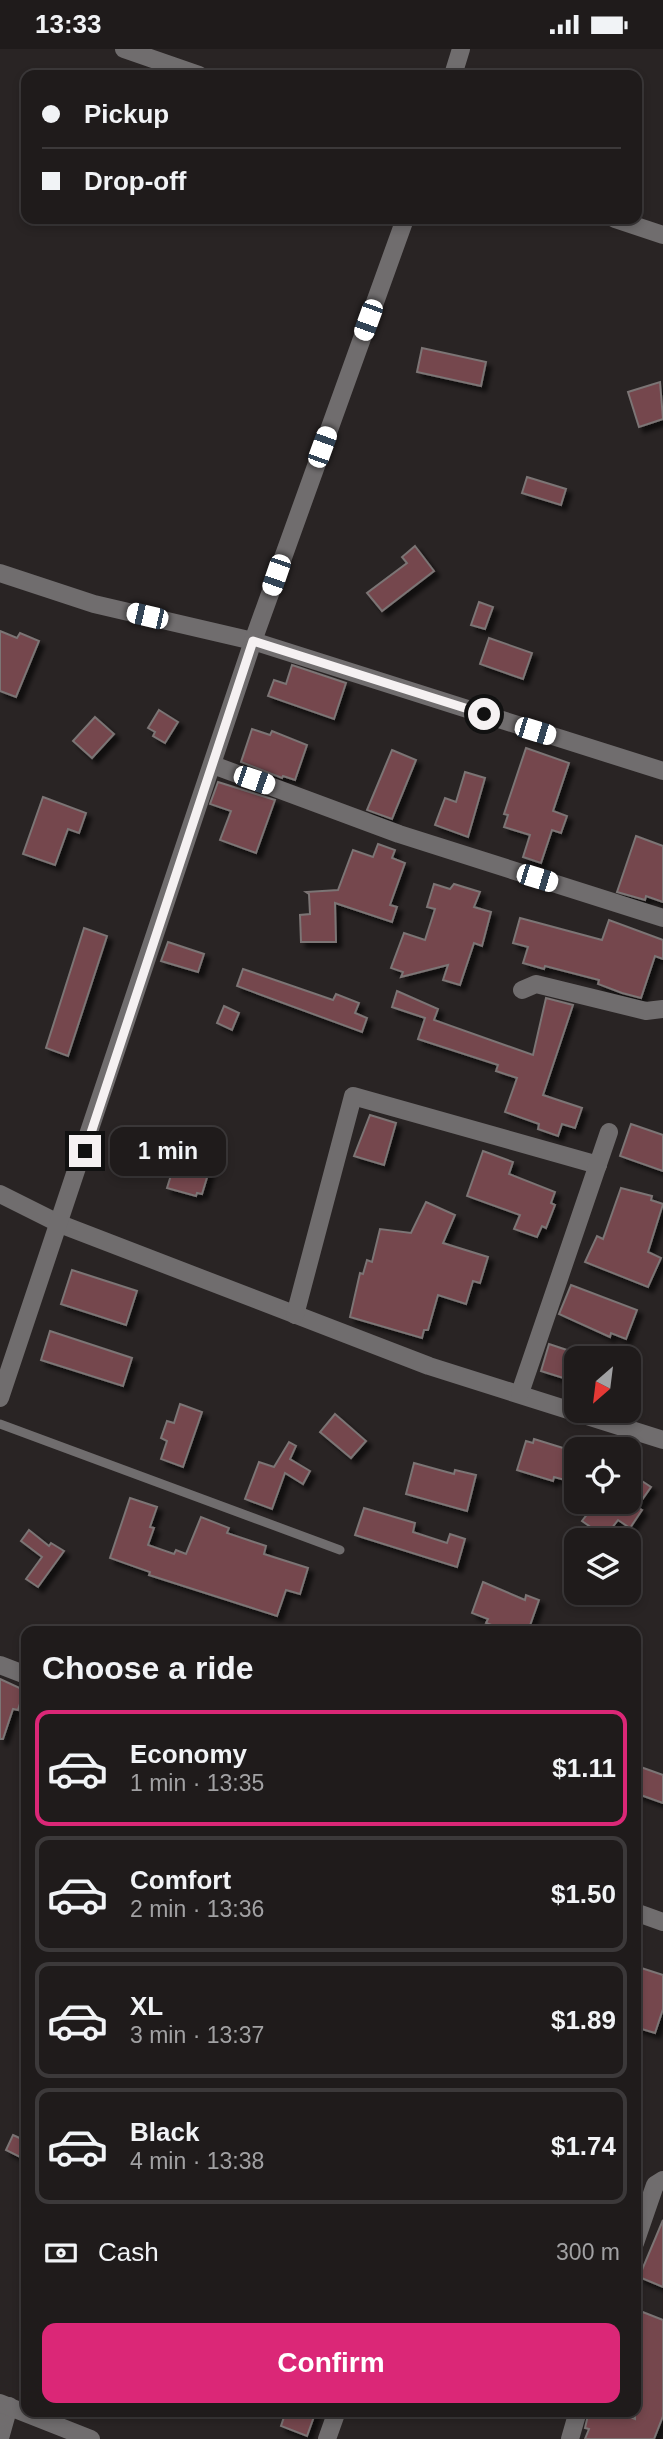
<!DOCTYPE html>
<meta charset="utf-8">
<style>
body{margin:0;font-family:Helvetica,sans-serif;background:#272424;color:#f1f3f6;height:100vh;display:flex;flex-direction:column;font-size:26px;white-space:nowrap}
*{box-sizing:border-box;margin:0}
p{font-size:23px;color:#a1a1a3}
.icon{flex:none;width:38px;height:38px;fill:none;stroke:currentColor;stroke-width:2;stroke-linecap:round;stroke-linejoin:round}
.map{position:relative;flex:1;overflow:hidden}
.drawer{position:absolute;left:21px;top:1577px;width:620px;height:791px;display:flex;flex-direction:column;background:#1f1b1b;border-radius:14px;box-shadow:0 4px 10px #0003,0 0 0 2px #3c393a}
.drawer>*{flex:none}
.guide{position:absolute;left:21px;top:21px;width:621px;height:154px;border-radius:14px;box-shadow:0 4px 10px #0003,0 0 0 2px #3c393a;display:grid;align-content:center;height:154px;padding:0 21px;background:#1f1b1b}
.needle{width:46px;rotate:208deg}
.buttons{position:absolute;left:564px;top:1297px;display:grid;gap:14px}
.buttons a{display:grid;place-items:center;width:77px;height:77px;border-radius:14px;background:#1f1b1b;box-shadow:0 4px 10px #0003,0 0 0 2px #3c393a;font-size:35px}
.end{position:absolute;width:32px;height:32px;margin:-16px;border:9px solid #f5f1f2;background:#111;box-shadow:0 0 0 4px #111}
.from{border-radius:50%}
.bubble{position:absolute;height:49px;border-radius:14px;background:#1f1b1b;box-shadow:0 4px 10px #0003,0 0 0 2px #3c393a;font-size:23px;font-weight:600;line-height:49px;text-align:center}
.car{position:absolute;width:21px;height:42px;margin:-21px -10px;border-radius:9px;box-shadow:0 0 5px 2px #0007;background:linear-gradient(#fff 24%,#345 0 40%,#fff 0 76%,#345 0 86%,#fff 0)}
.guide b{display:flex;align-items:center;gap:24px;height:66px;font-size:26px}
.guide b+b{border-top:2px solid #3c393a}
.guide i{width:18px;height:18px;background:#f1f3f6}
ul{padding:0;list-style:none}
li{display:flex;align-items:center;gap:21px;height:116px;margin:0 14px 10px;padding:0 7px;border:4px solid #3c393a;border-radius:14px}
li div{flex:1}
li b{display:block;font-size:26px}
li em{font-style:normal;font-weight:600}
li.on{border-color:#db2777}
li>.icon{width:63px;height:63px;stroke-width:1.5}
h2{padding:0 21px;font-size:32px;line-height:84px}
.pay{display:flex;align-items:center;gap:18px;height:77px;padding:0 21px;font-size:26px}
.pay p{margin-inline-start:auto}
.cta{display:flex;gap:14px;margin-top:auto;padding:14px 21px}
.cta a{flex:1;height:80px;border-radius:14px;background:#db2777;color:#fff;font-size:28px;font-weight:600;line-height:80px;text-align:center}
.status{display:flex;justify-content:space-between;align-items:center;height:49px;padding:0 35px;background:#1f1b1b;direction:ltr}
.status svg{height:19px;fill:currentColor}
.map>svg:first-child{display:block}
</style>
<div class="status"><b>13:33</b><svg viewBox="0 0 49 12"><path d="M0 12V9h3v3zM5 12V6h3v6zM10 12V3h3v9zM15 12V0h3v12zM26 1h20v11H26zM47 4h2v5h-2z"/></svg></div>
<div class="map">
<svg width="663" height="2390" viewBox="0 0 663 2390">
<defs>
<filter id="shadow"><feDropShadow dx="5" dy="5" stdDeviation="2" flood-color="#0009"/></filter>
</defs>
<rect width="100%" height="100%" fill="#292424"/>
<g fill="#74464d" stroke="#7b7474" stroke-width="2" filter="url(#shadow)">
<polygon points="422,299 486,313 481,337 417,323"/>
<polygon points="660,333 663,370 639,378 628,343"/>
<polygon points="527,428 566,440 561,456 522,444"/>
<polygon points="415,497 434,522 382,562 367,544 407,514 402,508"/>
<polygon points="479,553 493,558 485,580 471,576"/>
<polygon points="0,582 17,589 20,584 39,592 16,648 0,642"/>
<polygon points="489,589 532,604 523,630 480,615"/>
<polygon points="292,616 346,634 334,670 268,647 274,631 286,635"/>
<polygon points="159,661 178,673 165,694 153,687 155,683 148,679"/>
<polygon points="95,668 114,685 92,709 73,692"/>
<polygon points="252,680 270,686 272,682 307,696 295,731 283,727 282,729 241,713"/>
<polygon points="526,699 569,714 553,762 567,767 561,784 552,781 541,814 523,808 530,786 504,778 508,766 504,765"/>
<polygon points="392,701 416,711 392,770 367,761"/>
<polygon points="465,723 485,729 468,788 435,776 445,749 456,753"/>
<polygon points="218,733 275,751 256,804 220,791 231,762 210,755"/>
<polygon points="43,748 86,764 79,784 68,780 55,816 23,805"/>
<polygon points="636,787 663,797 663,853 646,847 645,851 617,843"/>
<polygon points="378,795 395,801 392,809 405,814 390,856 397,858 392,873 335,854 336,893 301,893 300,866 310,865 309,845 306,843 338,841 353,801 373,808"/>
<polygon points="434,835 450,840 454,835 480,843 474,858 491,863 482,897 474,894 460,936 443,931 448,916 401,928 403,923 391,919 404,884 425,891 435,860 427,858"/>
<polygon points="520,869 602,891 609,871 663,891 663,910 655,907 641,949 622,944 598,935 599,931 545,917 544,920 523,914 528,898 513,894"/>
<polygon points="84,879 107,887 68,1007 46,999"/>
<polygon points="168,893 204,905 198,923 161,912"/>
<polygon points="243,920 333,951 336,945 359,954 355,964 367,969 362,983 237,937"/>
<polygon points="397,942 438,960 434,971 533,1006 546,949 573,956 543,1046 582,1059 575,1079 562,1075 558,1087 538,1080 539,1075 505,1063 517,1029 496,1022 498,1016 418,990 425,969 392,958"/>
<polygon points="224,957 239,964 232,981 217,974"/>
<polygon points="370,1066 396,1074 384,1116 354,1107"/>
<polygon points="631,1075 663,1086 663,1122 620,1107"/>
<polygon points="191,1081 219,1089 202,1145 197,1144 196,1147 167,1139 172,1123 178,1125"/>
<polygon points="483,1102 513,1113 509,1125 555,1143 551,1154 555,1156 546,1179 542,1177 537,1188 514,1180 520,1166 467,1147"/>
<polygon points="621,1139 652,1147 651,1151 663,1155 648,1203 661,1209 648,1238 585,1213 597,1187 603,1190"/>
<polygon points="426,1153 455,1166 443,1194 488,1208 480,1234 473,1232 466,1255 438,1246 428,1281 424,1281 422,1289 350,1268 360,1224 363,1225 367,1211 372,1213 380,1180 411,1184"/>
<polygon points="72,1221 137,1242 126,1276 61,1255"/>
<polygon points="571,1236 637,1261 626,1290 611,1284 610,1288 559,1265"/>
<polygon points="50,1282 132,1309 123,1337 41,1311"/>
<polygon points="549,1295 576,1304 576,1333 541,1322"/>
<polygon points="180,1355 202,1363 183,1418 161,1410 167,1392 161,1389 167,1372 174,1374"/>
<polygon points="335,1365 366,1392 351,1409 320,1383"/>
<polygon points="534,1390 576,1403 576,1434 554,1428 553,1432 517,1421 526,1392 533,1394"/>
<polygon points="289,1393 296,1397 290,1410 310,1422 303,1435 285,1424 272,1460 245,1450 259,1413 274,1418"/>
<polygon points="414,1414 454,1425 455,1421 476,1426 467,1462 406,1445"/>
<polygon points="628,1423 651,1438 637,1458 642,1461 630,1479 618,1471 605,1488 582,1472 592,1459 600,1465 608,1452 628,1452"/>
<polygon points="130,1449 157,1458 150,1478 154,1479 148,1496 174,1505 176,1501 186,1505 201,1468 229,1479 227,1484 266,1497 264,1505 308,1519 300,1545 286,1541 277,1567 149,1526 150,1523 110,1509"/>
<polygon points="364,1459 415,1474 413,1483 447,1494 450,1485 465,1490 457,1518 355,1486"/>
<polygon points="29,1481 49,1497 51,1494 64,1502 38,1538 26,1530 42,1508 21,1492"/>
<polygon points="483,1533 525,1551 526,1546 539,1551 528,1582 515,1578 513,1582 508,1582 486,1574 488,1570 472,1564"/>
<polygon points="0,1630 24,1641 18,1661 13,1660 3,1690 0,1690"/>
<polygon points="635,1716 663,1726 663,1754 635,1744"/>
<polygon points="635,1917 663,1926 663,1960 655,1984 635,1978"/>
<polygon points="13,2086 26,2092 26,2111 6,2101"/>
<polygon points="663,2171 663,2238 639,2228"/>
<polygon points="635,2260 663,2271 663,2367 654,2390 585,2390 589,2380 585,2379 589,2362 616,2362 635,2370"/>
<polygon points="286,2362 316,2362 307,2387 281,2377"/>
</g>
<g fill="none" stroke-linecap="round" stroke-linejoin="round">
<polyline stroke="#706d6e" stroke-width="9" points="0,1375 340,1501"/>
<g stroke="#706d6e" stroke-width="18">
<polyline points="124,0 199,26"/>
<polyline points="453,26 461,0"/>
<polyline points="615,170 663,186"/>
<polyline points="0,524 94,555 253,592 663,722"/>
<polyline points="213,716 399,785 663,869"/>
<polyline points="522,941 536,935 646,962 663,960"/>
<polyline points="0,1145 60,1175 429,1317 663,1391"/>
<polyline points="295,1266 353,1047 598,1116"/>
<polyline points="520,1344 609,1083"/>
<polyline points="0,1349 253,592 405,170"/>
<polyline points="0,1616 26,1626"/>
<polyline points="635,1863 663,1873"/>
<polyline points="635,2194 655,2136 663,2131"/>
<polyline points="0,2389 9,2357"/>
<polyline points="327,2390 337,2362"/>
<polyline points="570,2390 578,2362"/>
</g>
<polyline stroke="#706d6e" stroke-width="18" points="0,2354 91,2390"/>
</g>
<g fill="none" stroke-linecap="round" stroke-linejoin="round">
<polyline stroke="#f5f1f2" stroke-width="9" points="85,1102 253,592 484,665"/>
</g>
</svg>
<div class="buttons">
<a><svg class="needle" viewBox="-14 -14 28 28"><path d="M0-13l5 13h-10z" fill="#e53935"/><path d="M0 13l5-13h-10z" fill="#a1a1a3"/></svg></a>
<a><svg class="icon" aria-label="locate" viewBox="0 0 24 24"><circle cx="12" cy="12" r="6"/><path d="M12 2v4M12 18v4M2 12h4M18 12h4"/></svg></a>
<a><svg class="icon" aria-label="layers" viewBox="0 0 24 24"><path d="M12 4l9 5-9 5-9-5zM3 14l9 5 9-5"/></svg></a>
</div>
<i class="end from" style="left:484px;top:665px"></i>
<i class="end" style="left:85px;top:1102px"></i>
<div class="bubble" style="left:110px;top:1078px;width:116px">1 min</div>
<i class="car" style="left:368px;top:271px;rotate:200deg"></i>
<i class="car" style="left:322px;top:398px;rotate:20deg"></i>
<i class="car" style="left:276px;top:526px;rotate:199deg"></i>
<i class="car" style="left:147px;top:567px;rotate:283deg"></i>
<i class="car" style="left:535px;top:682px;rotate:107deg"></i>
<i class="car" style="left:254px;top:731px;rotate:109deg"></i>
<i class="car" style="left:537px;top:829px;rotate:107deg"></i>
<div class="guide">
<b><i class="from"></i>Pickup</b>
<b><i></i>Drop-off</b>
</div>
<section class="drawer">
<h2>Choose a ride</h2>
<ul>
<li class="on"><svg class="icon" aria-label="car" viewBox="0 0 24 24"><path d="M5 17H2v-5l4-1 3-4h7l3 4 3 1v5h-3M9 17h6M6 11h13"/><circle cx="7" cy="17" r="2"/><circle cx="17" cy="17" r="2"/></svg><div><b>Economy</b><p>1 min · 13:35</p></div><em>$1.11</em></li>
<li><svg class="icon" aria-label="car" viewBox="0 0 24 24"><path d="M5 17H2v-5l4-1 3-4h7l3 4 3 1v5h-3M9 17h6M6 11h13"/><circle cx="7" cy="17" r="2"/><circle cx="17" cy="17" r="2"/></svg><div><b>Comfort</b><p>2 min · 13:36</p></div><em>$1.50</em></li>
<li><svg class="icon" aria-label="car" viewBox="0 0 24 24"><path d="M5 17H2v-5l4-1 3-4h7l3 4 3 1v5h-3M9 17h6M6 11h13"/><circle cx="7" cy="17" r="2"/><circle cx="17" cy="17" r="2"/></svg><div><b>XL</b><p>3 min · 13:37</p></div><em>$1.89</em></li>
<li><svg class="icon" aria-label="car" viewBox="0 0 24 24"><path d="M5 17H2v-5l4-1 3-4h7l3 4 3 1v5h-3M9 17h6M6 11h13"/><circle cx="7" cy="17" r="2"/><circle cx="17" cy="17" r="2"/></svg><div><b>Black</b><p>4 min · 13:38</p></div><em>$1.74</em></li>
</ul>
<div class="pay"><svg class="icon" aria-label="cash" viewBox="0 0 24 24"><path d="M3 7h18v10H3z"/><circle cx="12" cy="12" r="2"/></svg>Cash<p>300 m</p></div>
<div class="cta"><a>Confirm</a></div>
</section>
</div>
